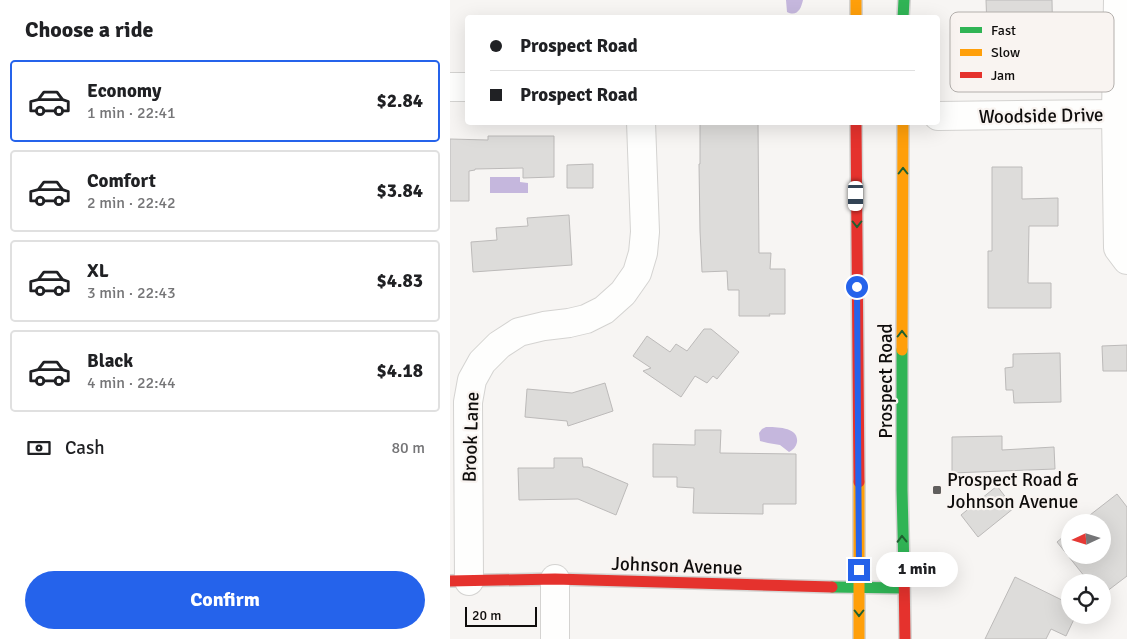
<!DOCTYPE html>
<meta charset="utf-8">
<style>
body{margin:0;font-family:Signika,sans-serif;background:#f6f6f6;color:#202124;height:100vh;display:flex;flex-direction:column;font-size:19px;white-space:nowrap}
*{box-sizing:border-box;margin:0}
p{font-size:16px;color:#757577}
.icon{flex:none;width:28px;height:28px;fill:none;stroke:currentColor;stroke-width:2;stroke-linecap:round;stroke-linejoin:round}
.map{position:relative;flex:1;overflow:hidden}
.sheet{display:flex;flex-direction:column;background:#fff;width:450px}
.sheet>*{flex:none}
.banner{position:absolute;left:15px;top:15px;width:475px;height:110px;border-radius:5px;box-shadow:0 5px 20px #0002;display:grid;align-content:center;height:110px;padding:0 25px;background:#fff}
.needle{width:32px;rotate:266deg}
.fabs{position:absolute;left:611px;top:514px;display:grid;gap:10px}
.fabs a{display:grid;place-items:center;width:50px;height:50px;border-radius:50%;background:#fff;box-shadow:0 5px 20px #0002;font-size:25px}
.scale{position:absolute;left:15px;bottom:12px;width:72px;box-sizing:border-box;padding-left:5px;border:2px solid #0f0d0c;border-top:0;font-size:14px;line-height:18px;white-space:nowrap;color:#0f0d0c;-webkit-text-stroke:4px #f9f4f1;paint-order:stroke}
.end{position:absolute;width:22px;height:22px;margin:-11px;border:6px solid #2563eb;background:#fff;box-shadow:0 0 0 2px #fff}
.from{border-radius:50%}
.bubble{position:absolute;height:35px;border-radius:18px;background:#fff;box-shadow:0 5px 20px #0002;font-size:16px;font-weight:700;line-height:35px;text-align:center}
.car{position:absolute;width:15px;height:30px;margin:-15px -8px;border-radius:6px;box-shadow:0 0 4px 1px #0007;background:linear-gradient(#fff 24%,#345 0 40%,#fff 0 76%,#345 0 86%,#fff 0)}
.banner b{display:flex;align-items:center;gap:18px;height:48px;font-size:19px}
.banner b+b{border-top:1px solid #e0e0e0}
.banner i{width:12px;height:12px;background:#202124}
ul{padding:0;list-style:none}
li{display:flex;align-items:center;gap:15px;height:82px;margin:0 10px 8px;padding:0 15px;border:2px solid #e0e0e0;border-radius:5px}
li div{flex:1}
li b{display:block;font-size:19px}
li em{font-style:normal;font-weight:700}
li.on{border-color:#2563eb}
li>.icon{width:45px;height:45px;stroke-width:1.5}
h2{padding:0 25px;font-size:22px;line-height:60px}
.pay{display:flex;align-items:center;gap:12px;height:55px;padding:0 25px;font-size:19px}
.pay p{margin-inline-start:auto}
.primary-button{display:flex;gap:10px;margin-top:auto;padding:10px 25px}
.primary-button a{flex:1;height:58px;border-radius:30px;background:#2563eb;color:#fff;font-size:20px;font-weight:700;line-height:58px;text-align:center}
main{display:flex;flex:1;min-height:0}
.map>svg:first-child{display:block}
</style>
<main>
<section class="sheet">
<h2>Choose a ride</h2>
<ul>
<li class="on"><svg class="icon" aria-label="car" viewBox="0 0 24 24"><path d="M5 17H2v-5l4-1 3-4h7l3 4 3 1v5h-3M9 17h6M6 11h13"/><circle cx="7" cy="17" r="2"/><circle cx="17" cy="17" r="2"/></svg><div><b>Economy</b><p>1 min · 22:41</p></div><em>$2.84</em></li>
<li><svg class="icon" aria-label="car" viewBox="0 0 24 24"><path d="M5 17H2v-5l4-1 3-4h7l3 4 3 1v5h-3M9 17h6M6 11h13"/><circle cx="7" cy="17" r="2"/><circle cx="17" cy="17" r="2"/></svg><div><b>Comfort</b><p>2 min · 22:42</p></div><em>$3.84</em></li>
<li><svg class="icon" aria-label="car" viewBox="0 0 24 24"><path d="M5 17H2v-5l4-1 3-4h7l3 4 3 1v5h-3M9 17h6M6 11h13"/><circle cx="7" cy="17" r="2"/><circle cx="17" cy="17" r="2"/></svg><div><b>XL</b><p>3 min · 22:43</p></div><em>$4.83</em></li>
<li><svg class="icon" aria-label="car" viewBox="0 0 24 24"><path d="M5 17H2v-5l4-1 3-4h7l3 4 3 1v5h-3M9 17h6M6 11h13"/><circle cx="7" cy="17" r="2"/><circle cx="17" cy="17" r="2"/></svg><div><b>Black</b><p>4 min · 22:44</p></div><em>$4.18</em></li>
</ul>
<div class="pay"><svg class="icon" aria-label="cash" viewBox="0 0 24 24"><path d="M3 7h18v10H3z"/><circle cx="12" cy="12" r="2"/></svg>Cash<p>80 m</p></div>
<div class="primary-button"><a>Confirm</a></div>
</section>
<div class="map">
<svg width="677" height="639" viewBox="0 0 677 639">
<rect width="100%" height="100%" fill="#f7f5f3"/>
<g fill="#c5b7dd">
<path d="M336 0H353C351 9 347 17 337 12Z"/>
<polygon points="40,177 70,177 70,182 78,183 78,193 40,193"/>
<path d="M316 427C326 427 349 427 347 442 346 447 343 450 339 452L330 445 318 443 310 441 309 433 312 429Z"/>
</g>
<g fill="#dddcda" stroke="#bcbab9">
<polygon points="536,0 602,0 603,54 538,56"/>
<polygon points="250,122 308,122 309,253 321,253 320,269 335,269 335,314 319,314 320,316 289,316 289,290 278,290 277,271 252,272 250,231 249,164 250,164"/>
<polygon points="38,136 104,136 104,177 73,178 73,168 25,169 25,170 19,171 19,201 0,201 0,139 38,140"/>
<polygon points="143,164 143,188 117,188 117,165"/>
<polygon points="542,167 572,167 572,199 608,198 608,226 579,226 578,283 601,283 601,308 538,308 538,251 542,251"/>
<polygon points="119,215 122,265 23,272 21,242 47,240 46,228 78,226 77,218"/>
<polygon points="254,329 261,329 289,352 267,379 263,376 257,383 245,376 231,397 193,371 201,368 183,356 197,336 220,352 226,344 237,351"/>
<polygon points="677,345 677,371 653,371 652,346"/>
<polygon points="610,353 611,402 564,403 563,390 556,390 555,368 563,367 563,354"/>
<polygon points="155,383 163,411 118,426 117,421 75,417 77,389 122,393"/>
<polygon points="245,430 271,430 270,453 346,454 346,504 313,504 313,514 243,513 244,488 227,487 227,477 203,477 203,444 245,445"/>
<polygon points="552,436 552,450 604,447 605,469 502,473 502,437"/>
<polygon points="104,458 132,458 133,467 138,467 178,484 166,515 128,499 69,500 68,468 104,468"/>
<polygon points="547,486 564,508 528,537 511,515"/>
<polygon points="667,494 677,507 677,576 652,595 652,582 639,582 607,542 620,531 620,555 652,555 652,522 631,522"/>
<polygon points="565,577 620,604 620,615 626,615 616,636 601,629 596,639 535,639"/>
</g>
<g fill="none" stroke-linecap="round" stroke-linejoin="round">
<g stroke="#d4d3d1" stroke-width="30">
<g id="street">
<polyline points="668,0 666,114 668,248 677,260"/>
<polyline points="0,87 18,87"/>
<polyline points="488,116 666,114"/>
<polyline points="105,579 105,639"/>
<polyline points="19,581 18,402 22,380 32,362 49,345 69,332 94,326 119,323 136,319 154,310 173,293 187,273 193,253 195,232 191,122"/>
</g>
</g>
<g stroke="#d4d3d1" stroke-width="14">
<g id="fast">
<polyline points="453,18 454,0"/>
<polyline points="452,350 452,490 454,571"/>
<polyline points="382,587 453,588"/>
</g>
</g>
<g stroke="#d4d3d1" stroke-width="14">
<g id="slow">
<polyline points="406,0 406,18"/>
<polyline points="452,350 453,122"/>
<polyline points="409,482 409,639"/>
</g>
</g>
<g stroke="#d4d3d1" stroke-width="14">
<g id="jam">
<polyline points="406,122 409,482"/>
<polyline points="454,571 455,639"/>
<polyline points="0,581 105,579 382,587"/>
</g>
</g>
<use href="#street" stroke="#fefefd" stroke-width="28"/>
<use href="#fast" stroke="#30b455" stroke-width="11"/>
<use href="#slow" stroke="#ff9f0a" stroke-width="11"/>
<use href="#jam" stroke="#e5322d" stroke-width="11"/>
</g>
<defs><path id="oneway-chevron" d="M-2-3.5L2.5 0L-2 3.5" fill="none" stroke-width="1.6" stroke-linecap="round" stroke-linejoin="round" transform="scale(1.25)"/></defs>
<g stroke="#206030">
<use href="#oneway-chevron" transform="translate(453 171) rotate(-90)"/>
<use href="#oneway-chevron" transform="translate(407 224) rotate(90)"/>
<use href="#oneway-chevron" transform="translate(452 334) rotate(-90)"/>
<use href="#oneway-chevron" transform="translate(452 539) rotate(-91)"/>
<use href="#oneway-chevron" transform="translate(409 613) rotate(90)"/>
</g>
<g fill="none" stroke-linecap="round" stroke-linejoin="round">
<polyline stroke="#2563eb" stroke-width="6" points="407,287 409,570"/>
</g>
<rect fill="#605e5d" stroke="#f9f4f1" stroke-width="2" x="482" y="485" width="10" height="10" rx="2.5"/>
<g text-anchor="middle" stroke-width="4.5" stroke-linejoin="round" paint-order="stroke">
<g font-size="19" fill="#0f0d0c" stroke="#f9f4f1">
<text transform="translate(591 115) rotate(-1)" y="7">Woodside Drive</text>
<text transform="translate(435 381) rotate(-90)" y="7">Prospect Road</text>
<text transform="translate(20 437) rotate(-88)" y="7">Brook Lane</text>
<text transform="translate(227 565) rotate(2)" y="7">Johnson Avenue</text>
</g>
<g font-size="19" fill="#0f0d0c" stroke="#f9f4f1" text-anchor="start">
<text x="497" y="486">Prospect Road &amp;<tspan x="497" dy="22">Johnson Avenue</tspan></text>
</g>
</g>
<rect x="500" y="12" width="164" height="80" rx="8" fill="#f9f4f1" stroke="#b3afac" stroke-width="1"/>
<rect x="510" y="27" width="22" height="6" fill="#30b455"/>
<rect x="510" y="49" width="22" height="7" fill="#ff9f0a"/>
<rect x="510" y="72" width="22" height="6" fill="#e5322d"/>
<g font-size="14" fill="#0f0d0c">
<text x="541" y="35">Fast</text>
<text x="541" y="57">Slow</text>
<text x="541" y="80">Jam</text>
</g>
</svg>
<div class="fabs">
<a><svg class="needle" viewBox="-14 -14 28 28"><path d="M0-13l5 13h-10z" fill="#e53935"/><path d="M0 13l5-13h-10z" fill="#757577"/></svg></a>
<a><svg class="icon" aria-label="locate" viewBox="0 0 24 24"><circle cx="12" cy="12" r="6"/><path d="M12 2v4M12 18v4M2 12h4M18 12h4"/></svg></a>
</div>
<div class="scale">20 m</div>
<i class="end from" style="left:407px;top:287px"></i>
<i class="end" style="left:409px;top:570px"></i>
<div class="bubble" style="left:426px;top:552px;width:82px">1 min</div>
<i class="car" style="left:406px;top:196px;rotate:180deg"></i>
<div class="banner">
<b><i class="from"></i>Prospect Road</b>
<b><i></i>Prospect Road</b>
</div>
</div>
</main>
